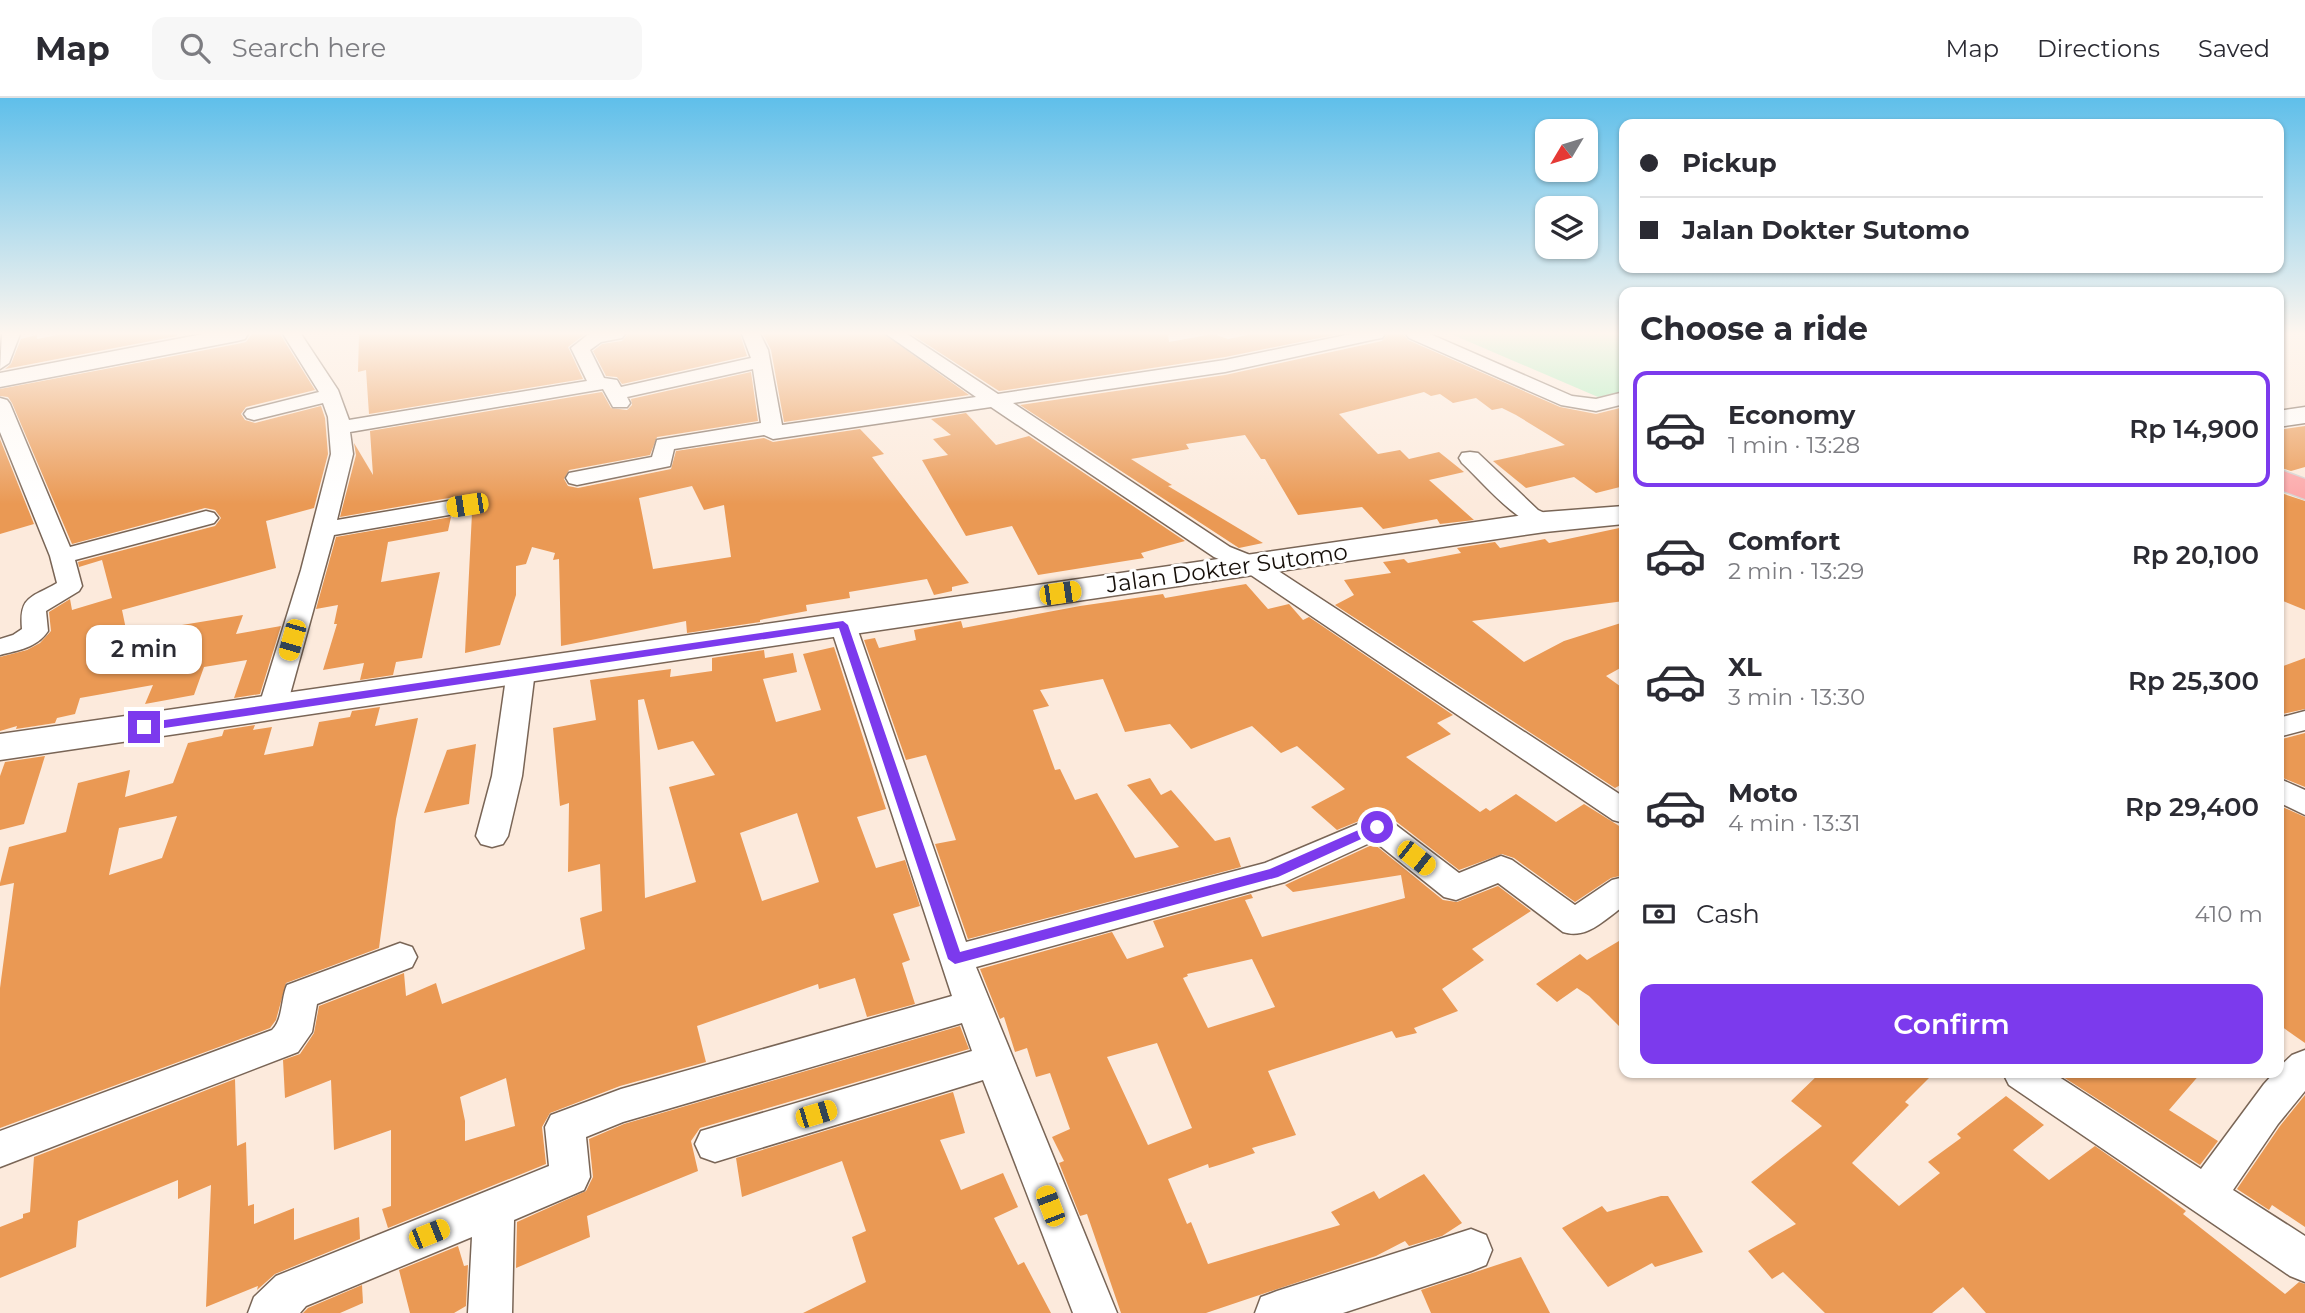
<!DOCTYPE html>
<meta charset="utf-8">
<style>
body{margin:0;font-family:Montserrat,sans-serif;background:#f7f7f7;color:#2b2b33;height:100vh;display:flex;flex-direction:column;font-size:26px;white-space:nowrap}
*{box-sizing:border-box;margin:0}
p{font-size:23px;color:#7c7c81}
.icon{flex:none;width:38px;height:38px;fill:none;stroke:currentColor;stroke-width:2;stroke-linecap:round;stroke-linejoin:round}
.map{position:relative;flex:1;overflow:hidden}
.sheet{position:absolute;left:1619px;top:189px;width:665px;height:791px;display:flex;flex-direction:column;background:#fff;border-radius:14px;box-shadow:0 2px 5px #0004}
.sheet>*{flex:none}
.banner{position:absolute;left:1619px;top:21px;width:665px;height:154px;border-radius:14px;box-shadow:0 2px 5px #0004;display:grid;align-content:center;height:154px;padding:0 21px;background:#fff}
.needle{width:46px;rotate:232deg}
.fabs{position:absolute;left:1535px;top:21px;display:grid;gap:14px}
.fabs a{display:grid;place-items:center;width:63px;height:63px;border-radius:14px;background:#fff;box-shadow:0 2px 5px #0004;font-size:35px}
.end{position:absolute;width:32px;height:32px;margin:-16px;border:9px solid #7c3aed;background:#fff;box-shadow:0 0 0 4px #fff}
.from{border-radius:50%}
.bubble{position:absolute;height:49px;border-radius:14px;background:#fff;box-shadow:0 2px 5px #0004;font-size:23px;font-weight:600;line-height:49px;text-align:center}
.car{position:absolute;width:21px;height:42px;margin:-21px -10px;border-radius:9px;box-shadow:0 0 5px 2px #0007;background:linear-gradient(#f5c518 24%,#345 0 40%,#f5c518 0 76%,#345 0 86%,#f5c518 0)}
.banner b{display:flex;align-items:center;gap:24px;height:66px;font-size:26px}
.banner b+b{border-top:2px solid #e1e1e2}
.banner i{width:18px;height:18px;background:#2b2b33}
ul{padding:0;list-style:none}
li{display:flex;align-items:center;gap:21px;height:116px;margin:0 14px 10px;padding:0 7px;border:4px solid transparent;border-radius:14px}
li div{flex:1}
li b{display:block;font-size:26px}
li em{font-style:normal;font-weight:600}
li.selected{border-color:#7c3aed}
li>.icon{width:63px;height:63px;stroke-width:1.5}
h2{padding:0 21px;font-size:32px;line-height:84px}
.pay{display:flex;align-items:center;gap:18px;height:77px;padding:0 21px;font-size:26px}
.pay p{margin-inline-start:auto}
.primary-button{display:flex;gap:14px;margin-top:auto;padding:14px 21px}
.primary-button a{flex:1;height:80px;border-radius:14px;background:#7c3aed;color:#fff;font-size:28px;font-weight:600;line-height:80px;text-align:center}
header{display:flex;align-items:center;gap:42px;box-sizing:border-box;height:98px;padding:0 35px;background:#fff;border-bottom:2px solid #e1e1e2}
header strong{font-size:33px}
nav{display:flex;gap:38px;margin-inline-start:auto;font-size:24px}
.search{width:490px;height:63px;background:#f7f7f7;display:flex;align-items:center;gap:18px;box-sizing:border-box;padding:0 24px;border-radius:14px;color:#7c7c81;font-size:26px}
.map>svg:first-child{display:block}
</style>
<header>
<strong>Map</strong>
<div class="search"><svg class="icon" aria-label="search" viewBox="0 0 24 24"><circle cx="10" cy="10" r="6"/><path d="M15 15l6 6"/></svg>Search here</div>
<nav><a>Map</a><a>Directions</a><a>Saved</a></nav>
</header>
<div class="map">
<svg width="2305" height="1215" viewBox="0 0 2305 1215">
<rect width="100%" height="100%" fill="#fceadc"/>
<polygon fill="#a2efba" points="1451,236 1624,236 1624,293 1598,299"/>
<g fill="#ea9954" fill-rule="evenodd">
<polygon points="63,236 176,236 177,238 5,271 11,266 21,241 37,237 37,241"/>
<polygon points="252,236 280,236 315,292 246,309 241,316 245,322 255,325 321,308 325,320 328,356 314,410 266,423 276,470 122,512 127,536 243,517 236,536 281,528 260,596 234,600 247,562 204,569 194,597 145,606 153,587 80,600 75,616 57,620 55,625 16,631 17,628 0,633 0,559 27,552 40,545 51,533 49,514 70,501 72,512 112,500 102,462 79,469 78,464 215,428 221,420 215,412 205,410 72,446 12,305 8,299 0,298 0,291 237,246 246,244"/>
<polygon points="359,236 585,236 568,249 583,281 369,316 366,272 358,274"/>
<polygon points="628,236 740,236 747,258 622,286 617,279 606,278 593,253 602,246 622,243"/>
<polygon points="763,236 884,236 969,297 784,324 771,252"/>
<polygon points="911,236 1168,236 1169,244 1213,236 1228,241 1253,236 1339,236 1225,259 999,293"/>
<polygon points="1388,236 1403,236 1408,242 1560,309 1596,316 1624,309 1624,388 1596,395 1574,379 1526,390 1493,363 1565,347 1516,317 1502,310 1492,312 1476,300 1453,305 1440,296 1431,298 1424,294 1339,316 1378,356 1400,352 1409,361 1439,354 1464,374 1429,382 1474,422 1440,426 1437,421 1383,431 1362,409 1298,417 1265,361 1261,361 1245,337 1186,346 1189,351 1131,361 1172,387 1168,388 1263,445 1239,450 1020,307 1225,277 1382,243"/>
<path d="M751 274 758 323 657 339 650 357 569 372 564 381 568 388 578 390 671 371 676 353 764 340 773 344 860 331 884 356 872 359 969 485 952 489V493L934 497 927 481 849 494 850 500 806 507 807 513 760 522V524L687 535 686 523 561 548 559 461 553 462 555 455 532 449 526 466 516 468V497L500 547 465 555 472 415 479 408 476 401 466 397 340 419 356 357 354 345 373 377 370 333 602 294 611 310 627 312 632 307 631 301ZM692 388 704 412 724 407 731 459 653 471 639 400Z"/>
<polygon points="966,315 996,347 1029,338 1185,443 1141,455 1144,460 1038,477 1012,428 966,438 922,362 948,357 933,341 951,337 931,321"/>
<polygon points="2305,328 2305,369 2291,373 2278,369 2278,332"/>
<polygon points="0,341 34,426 0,436"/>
<polygon points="2278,394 2305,403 2305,512 2278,501"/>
<polygon points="451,419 448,433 388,444 381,484 440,474 422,560 396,564 393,577 360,582 364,565 323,572 337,526 334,526 338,507 316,511 336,439"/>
<polygon points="1624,429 1624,503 1472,523 1524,564 1564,543 1624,524 1624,568 1606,578 1624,591 1624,685 1615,690 1335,507 1354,497 1344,482 1391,475 1383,464 1404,461 1408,465 1461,455 1457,450 1495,444 1500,450 1545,441 1549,445"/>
<polygon points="1246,486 1268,511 1289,506 1303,522 1309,519 1453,617 1437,625 1451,636 1406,659 1480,714 1486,710 1490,713 1516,696 1556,724 1584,706 1624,731 1624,777 1611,780 1575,804 1514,760 1502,756 1459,772 1389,718 1376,716 1337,732 1311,709 1345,691 1297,648 1281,655 1252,628 1191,651 1170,626 1125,634 1103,581 1040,592 1049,608 1033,612 1055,672 1060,671 1075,702 1097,695 1135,760 1179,749 1127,687 1150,680 1161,697 1171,692 1215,743 1230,739 1241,769 968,841 935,746 956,742 926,657 906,662 864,542 875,540 879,550 916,542 914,532 961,523 963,530 1080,508 1163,496 1165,500"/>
<path d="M834 549 886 711 857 719 876 770 905 762 920 808 893 816 910 862 902 865 915 906 867 919 855 880 819 891 818 886 697 928 706 964 620 988 550 1015 542 1029 546 1066 388 1130 382 1111 391 1108V1032L334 1052 331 982 285 1000 283 962 300 956 314 935 319 908 404 875 406 898 436 885 442 906 585 851 580 820 602 813 600 766 568 774 569 705 560 708 553 630 596 622 590 582 671 571 670 579 712 573V560L764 552 765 560 793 555 797 574 763 581 776 624 821 612 803 556ZM644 601 658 652 693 643 715 677 669 689 696 784 645 800 638 602ZM797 715 819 784 762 803 740 735ZM506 980 515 1028 465 1043V1023L460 999Z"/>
<polygon points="2305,560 2305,611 2278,617 2278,570"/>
<path d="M380 609 375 628 418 620 396 721 379 850 286 885 276 922 270 930 0 1030V890L14 785 0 788V785L9 749 66 734 78 685 130 672 125 699 173 685 188 645 222 638 224 632 255 627 253 632 272 629 264 657 313 648 319 624 350 619 352 613ZM177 718 162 760 109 777 119 730Z"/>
<polygon points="2305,635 2305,689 2278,678 2278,642"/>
<polygon points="476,646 469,706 424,715 447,652"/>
<polygon points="45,658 24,726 0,732 0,678 5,664"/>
<polygon points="2278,707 2305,719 2305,945 2278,926"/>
<path d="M1374 746 1443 802 1457 804 1498 788 1531 813 1472 851 1484 862 1442 891 1458 913 1414 930 1417 935 1396 940 1392 933 1268 973 1296 1037 1252 1050 1255 1055 1219 1067 1209 1070 1208 1066 1168 1081 1187 1126 1191 1124 1208 1166 1340 1127 1331 1114 1374 1093 1379 1101 1424 1076 1462 1125 1442 1138 1409 1148 1405 1143 1376 1158 1206 1215H1121L1087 1116 1080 1118 1059 1065 1064 1063 1052 1039 1070 1031 1050 975 1036 979 1027 950 1015 954 1004 919 1000 921 980 871 1112 834 1127 861 1164 849 1153 823 1251 796 1253 800 1245 802 1262 839 1405 800 1401 777 1293 794 1285 787ZM1252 861 1275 909 1208 930 1183 880 1188 878 1187 876ZM1157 945 1192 1030 1148 1047 1107 959Z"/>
<polygon points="1624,840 1624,933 1589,898 1577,890 1557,904 1536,886 1580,856 1587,862"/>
<polygon points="960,928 969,951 700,1030 691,1043 698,1073 587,1118 590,1139 516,1170 517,1124 586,1093 593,1079 589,1041 624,1026"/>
<polygon points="1820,975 1934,975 1905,1004 1909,1007 1852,1065 1899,1108 1940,1075 1928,1064 1961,1040 1957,1036 2006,998 2044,1027 2013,1052 2049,1082 2095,1048 2158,1092 2186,1113 2183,1116 2285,1196 2299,1184 2305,1186 2305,1215 1986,1215 1963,1189 1932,1215 1825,1215 1783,1174 1772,1181 1748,1153 1796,1126 1751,1084 1822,1028 1791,1003"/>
<polygon points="2057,975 2201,975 2169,1012 2218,1043 2200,1067"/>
<polygon points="235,981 237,1048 246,1044 248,1108 254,1106 254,1126 294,1110 294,1142 359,1119 360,1141 275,1176 257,1192 258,1188 206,1209 211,1087 178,1101 178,1082 78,1123 76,1149 0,1180 0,1129 23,1120 23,1116 30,1114 34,1059"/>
<polygon points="953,994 965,1035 940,1042 961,1092 1003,1075 1018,1109 994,1120 1018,1167 1024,1164 1051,1215 803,1215 866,1184 852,1139 866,1133 842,1063 742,1099 736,1060"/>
<polygon points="2305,997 2305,1129 2272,1107 2269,1112 2237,1091 2280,1028"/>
<polygon points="1661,1098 1668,1098 1703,1154 1655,1169 1652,1165 1608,1189 1562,1130 1602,1108 1607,1114"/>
<polygon points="458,1148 464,1168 468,1167 466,1208 454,1215 410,1215 399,1172"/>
<polygon points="1521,1159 1550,1215 1431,1215 1421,1192"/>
<polygon points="362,1187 363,1205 340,1215 303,1215 308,1210"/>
</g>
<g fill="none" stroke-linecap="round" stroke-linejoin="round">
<g stroke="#796556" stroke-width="3">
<g id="minor">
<polygon points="2,236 20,236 9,265 0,271"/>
<polygon points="283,236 301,236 338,292 349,322 587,283 571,250 589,236 625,236 622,240 601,244 590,252 604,280 617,282 621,289 751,260 742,236 760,236 768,252 782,327 976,299 886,236 907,236 998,296 1225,262 1351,236 1385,236 1382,240 1376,241 1225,274 1013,305 1230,449 1260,461 1624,699 1624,725 1613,722 1242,471 1214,459 991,309 773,341 764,337 674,351 670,368 577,387 569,385 566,380 569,375 652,359 657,342 761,325 753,271 627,299 630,305 627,309 613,309 603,291 350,334 353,356 337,422 466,400 474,402 477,407 474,412 466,414 334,437 286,611 282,617 272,620 262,617 258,611 301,472 331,356 328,319 323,305 254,322 247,320 244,316 247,312 319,294"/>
<polygon points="1406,236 1430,236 1572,298 1596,301 1624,294 1624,306 1596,313 1561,307 1409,240"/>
<path d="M0 300 7 302 10 306 70 449 206 413 214 415 218 420 214 425 75 462 82 488 79 493 46 513 48 533C37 550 18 552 0 557V541L13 537 22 531C19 498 31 500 57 485L50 458 0 334Z"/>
<path d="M1470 354 1478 355 1538 412 1553 419 1557 424 1553 429C1524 436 1483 384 1462 365L1459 360 1462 355Z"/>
<path d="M843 519 852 522 856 527 966 844 1265 765 1377 718 1388 721 1459 775 1501 758 1512 762 1575 807 1612 782 1624 779V808C1605 821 1587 842 1563 834L1498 785 1456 802 1444 799 1374 743 1285 784 976 869 1117 1215H1073L983 982 715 1064 701 1059 695 1046 701 1033 972 953 962 925 623 1024 586 1039 590 1079 584 1092 514 1122 512 1215H468L472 1139 306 1208 300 1215H248L254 1199 276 1178 549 1068 545 1029 551 1017 621 991 952 898 830 527 834 522Z"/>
<polygon points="521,565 531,567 535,573 522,678 508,738 503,746 492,749 481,746 476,738 492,678 507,573 511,567"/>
<polygon points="2305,613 2305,632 2278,639 2278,620"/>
<polygon points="2278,680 2305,692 2305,717 2278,704"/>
<path d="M400 845 412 849 417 859 412 869 317 906 312 934 298 954 0 1069V1033L272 932C283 922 281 900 287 887Z"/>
<polygon points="2305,952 2305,993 2278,1026 2233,1092 2305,1138 2305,1184 2290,1178 2009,987 2003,975 2053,975 2201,1071 2264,986 2274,975 2278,975 2278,970 2292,957"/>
<polygon points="1471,1131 1486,1137 1492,1152 1486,1167 1471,1173 1343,1215 1255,1215 1261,1199 1277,1193"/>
</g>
</g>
<g stroke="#796556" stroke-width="3">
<g id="tertiary">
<polygon points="203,236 248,236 245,241 237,243 0,289 0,275"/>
<polygon points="2305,309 2305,325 2278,329 2278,313"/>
</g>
</g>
<g stroke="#796556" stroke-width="3">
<polygon id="secondary" points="1624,408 1624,426 1545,434 0,662 0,636 1545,414"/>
</g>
<g stroke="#d5d4d3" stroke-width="3">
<polygon id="trunk" points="2278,371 2305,381 2305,401 2278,391"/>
</g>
<use href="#minor" fill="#fff" fill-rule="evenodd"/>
<use href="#tertiary" fill="#fff" fill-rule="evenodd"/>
<use href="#secondary" fill="#fff" fill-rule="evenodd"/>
<use href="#trunk" fill="#fca6a8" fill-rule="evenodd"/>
</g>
<linearGradient id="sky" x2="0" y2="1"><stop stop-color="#5fbfea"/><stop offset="0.58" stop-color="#fef6ef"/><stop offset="1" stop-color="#fef6ef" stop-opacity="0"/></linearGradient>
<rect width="2305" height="406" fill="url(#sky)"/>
<polygon fill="#7c3aed" points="843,523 848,527 960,854 1270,771 1372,726 1381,726 1383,729 1381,732 1278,779 955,866 948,861 839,530 144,633 139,629 144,625"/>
<g text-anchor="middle" stroke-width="6" stroke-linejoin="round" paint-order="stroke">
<g font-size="23" fill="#160f09" stroke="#fff">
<text transform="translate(1227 470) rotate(-8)" y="8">Jalan Dokter Sutomo</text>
</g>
</g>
</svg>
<div class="fabs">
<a><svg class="needle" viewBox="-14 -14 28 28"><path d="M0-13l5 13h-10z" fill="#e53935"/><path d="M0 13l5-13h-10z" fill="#7c7c81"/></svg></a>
<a><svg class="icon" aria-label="layers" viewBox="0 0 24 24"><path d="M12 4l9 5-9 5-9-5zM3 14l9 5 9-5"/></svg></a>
</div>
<i class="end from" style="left:1377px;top:729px"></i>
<i class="end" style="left:144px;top:629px"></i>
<div class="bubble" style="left:86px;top:527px;width:116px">2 min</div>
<i class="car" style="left:467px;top:407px;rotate:261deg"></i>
<i class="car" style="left:1060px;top:495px;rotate:82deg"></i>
<i class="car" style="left:292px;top:542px;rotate:196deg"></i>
<i class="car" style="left:1416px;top:760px;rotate:128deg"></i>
<i class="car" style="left:816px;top:1016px;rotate:73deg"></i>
<i class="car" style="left:1050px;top:1108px;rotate:339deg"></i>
<i class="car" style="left:429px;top:1136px;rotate:68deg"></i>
<div class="banner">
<b><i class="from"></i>Pickup</b>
<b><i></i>Jalan Dokter Sutomo</b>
</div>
<section class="sheet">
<h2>Choose a ride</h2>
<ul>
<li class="selected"><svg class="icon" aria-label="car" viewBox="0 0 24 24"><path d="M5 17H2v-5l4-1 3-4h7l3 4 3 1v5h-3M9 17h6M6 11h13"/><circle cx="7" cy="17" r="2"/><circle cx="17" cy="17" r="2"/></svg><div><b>Economy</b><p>1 min · 13:28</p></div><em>Rp 14,900</em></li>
<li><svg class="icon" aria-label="car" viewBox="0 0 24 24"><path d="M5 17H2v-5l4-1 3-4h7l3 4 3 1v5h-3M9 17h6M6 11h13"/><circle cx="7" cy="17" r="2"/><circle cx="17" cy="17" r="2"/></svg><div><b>Comfort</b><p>2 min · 13:29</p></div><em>Rp 20,100</em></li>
<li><svg class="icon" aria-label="car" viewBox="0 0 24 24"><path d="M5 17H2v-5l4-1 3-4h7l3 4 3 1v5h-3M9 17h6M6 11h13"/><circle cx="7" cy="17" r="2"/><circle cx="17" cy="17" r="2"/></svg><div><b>XL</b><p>3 min · 13:30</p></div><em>Rp 25,300</em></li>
<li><svg class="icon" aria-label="car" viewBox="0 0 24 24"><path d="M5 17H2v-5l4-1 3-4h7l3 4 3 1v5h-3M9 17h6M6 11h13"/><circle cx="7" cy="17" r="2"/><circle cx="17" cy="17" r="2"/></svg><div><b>Moto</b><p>4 min · 13:31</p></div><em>Rp 29,400</em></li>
</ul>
<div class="pay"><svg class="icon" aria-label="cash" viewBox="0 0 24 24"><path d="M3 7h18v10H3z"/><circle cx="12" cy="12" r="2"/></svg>Cash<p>410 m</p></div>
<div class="primary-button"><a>Confirm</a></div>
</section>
</div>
